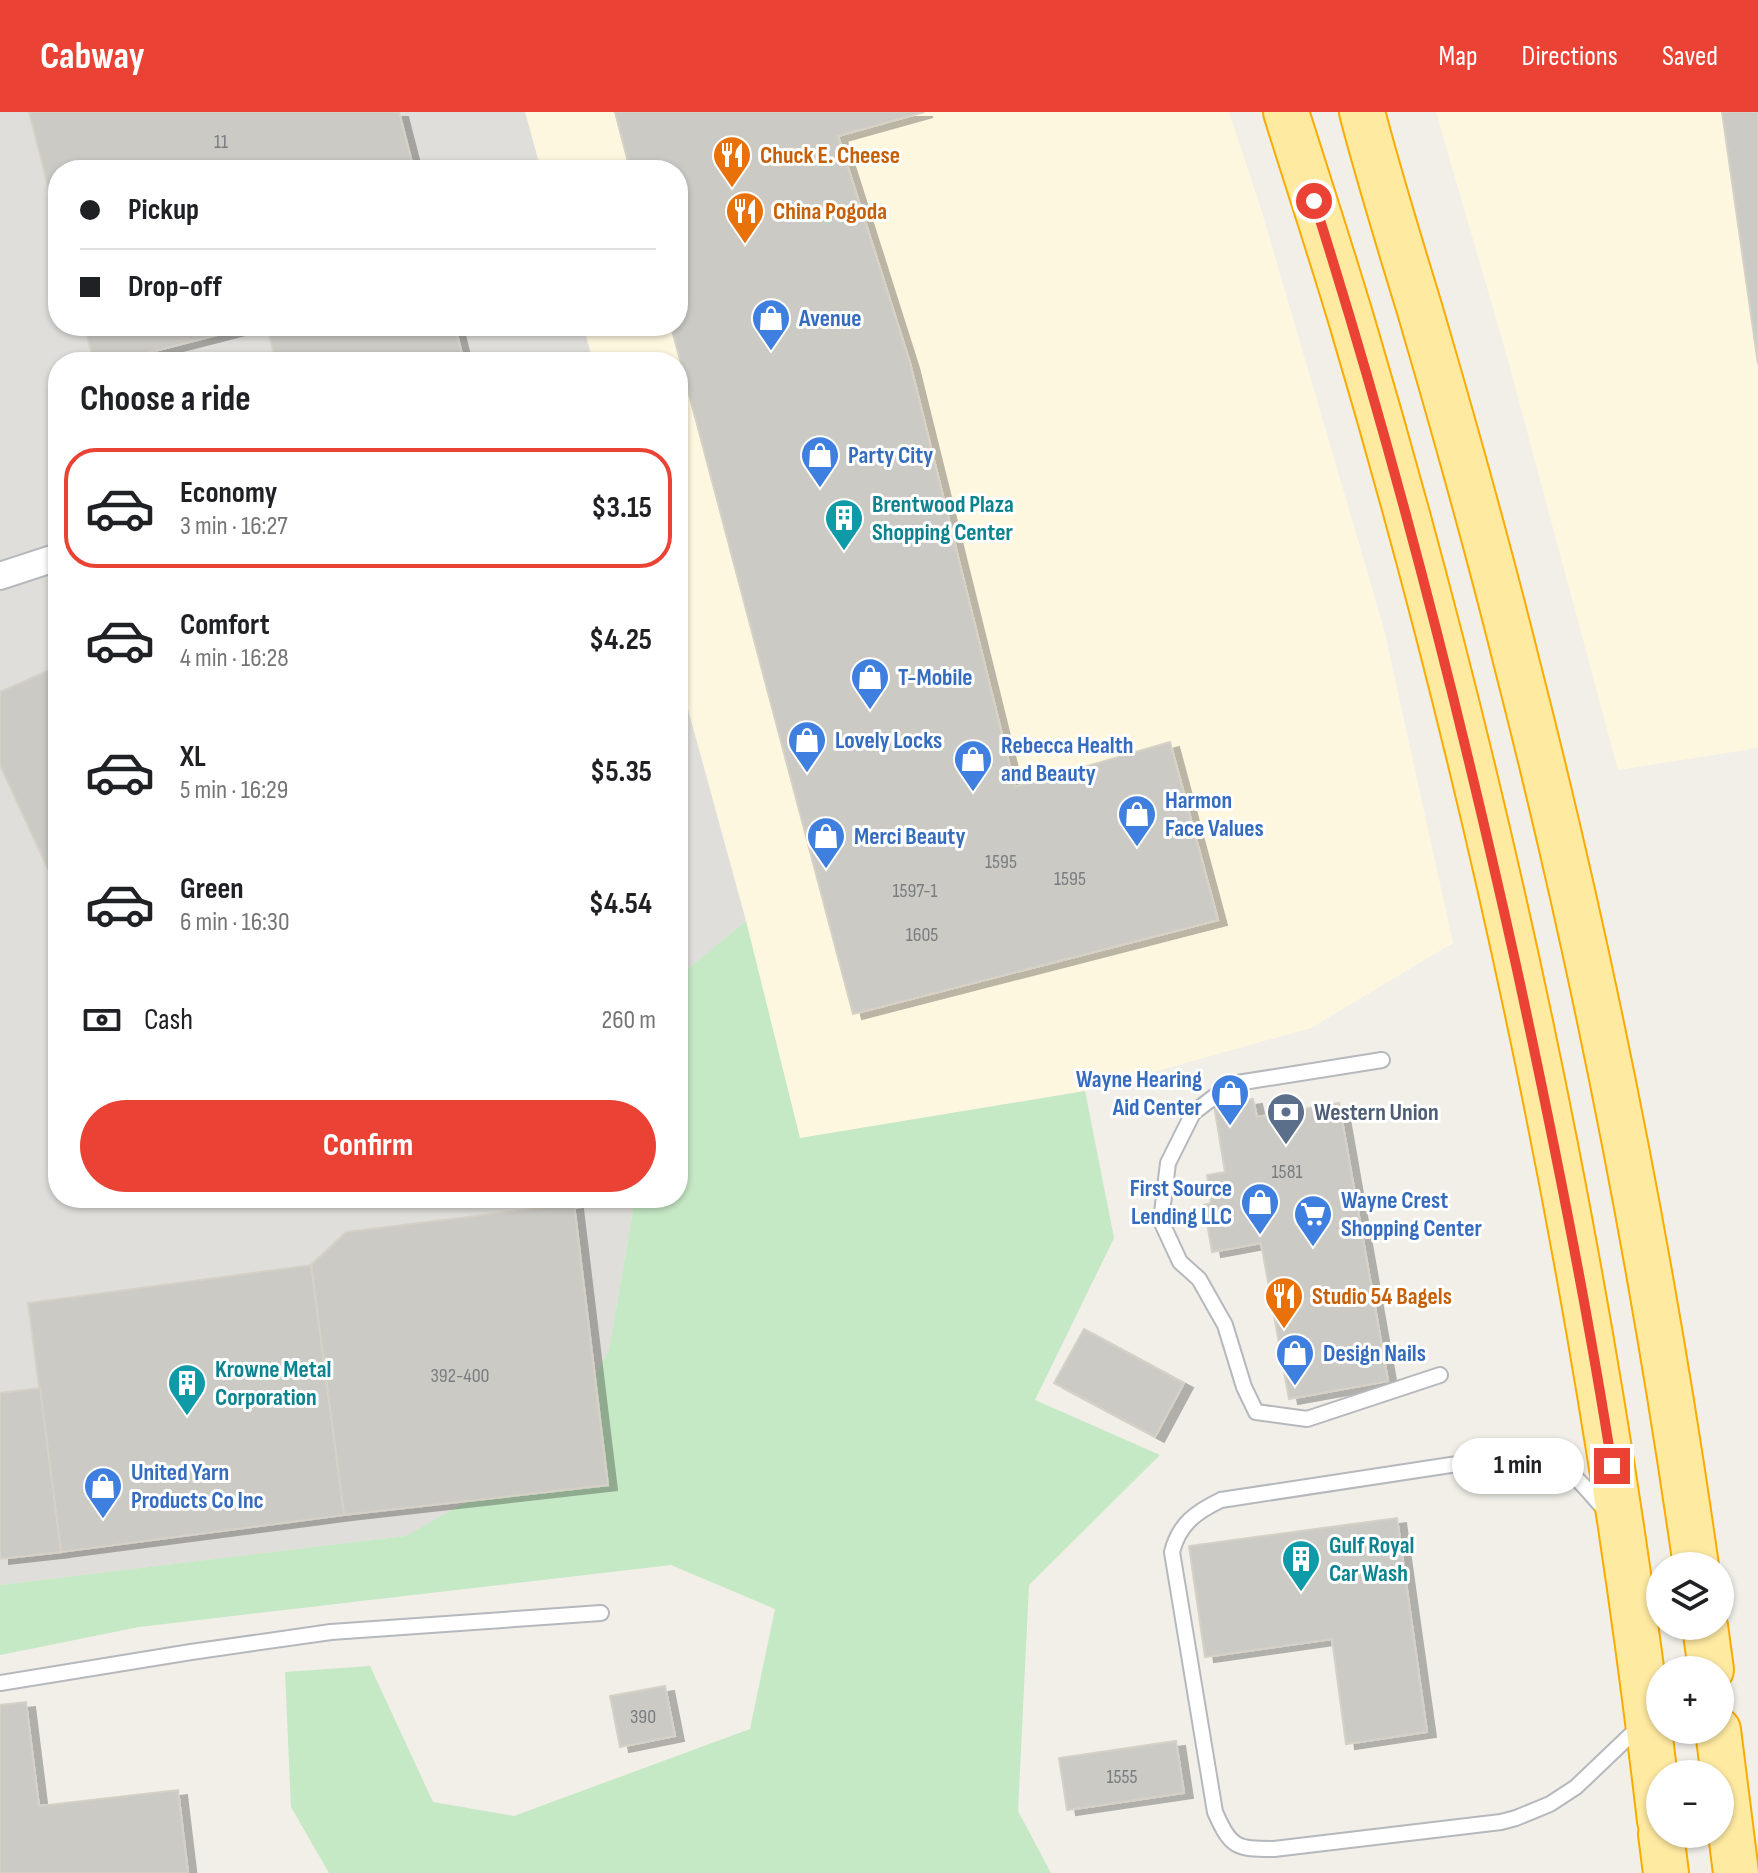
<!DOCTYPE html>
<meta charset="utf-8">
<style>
body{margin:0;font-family:"Sofia Sans Condensed",sans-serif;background:#f2f2f2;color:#202124;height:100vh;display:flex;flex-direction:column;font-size:30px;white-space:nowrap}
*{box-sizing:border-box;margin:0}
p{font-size:26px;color:#757577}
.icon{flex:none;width:44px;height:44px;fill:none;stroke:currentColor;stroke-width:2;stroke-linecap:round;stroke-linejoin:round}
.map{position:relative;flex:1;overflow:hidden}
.details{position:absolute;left:48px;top:240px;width:640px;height:856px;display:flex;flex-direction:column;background:#fff;border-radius:32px;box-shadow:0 2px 6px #0004}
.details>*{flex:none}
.top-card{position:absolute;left:48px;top:48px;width:640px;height:176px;border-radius:32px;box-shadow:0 2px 6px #0004;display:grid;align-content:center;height:176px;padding:0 32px;background:#fff}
.tools{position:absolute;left:1646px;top:1440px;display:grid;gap:16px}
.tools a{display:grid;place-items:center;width:88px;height:88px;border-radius:50%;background:#fff;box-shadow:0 2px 6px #0004;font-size:40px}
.end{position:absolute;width:36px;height:36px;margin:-18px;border:10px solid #ea4335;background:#fff;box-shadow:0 0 0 4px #fff}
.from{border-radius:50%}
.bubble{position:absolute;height:56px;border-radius:28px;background:#fff;box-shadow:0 2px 6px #0004;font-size:26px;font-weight:700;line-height:56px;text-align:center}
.top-card b{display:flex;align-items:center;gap:28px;height:76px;font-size:30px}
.top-card b+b{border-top:2px solid #e0e0e0}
.top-card i{width:20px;height:20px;background:#202124}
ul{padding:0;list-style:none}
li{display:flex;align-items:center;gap:24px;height:120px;margin:0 16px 12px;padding:0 16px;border:4px solid transparent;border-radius:32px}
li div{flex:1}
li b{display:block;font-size:30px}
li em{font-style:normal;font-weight:700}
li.on{border-color:#ea4335}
li>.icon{width:72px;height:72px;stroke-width:1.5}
h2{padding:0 32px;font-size:36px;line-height:96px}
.pay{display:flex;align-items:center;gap:20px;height:88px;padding:0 32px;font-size:30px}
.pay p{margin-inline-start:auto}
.action{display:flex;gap:16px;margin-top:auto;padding:16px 32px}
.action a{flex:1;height:92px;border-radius:48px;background:#ea4335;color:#fff;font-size:32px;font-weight:700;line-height:92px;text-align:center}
header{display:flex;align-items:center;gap:48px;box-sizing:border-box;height:112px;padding:0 40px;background:#ea4335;color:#fff}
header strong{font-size:38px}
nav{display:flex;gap:44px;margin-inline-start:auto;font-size:28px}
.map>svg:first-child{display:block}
</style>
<header>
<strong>Cabway</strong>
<nav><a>Map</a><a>Directions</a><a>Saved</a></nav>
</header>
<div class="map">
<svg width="1758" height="1761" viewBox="0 0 1758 1761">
<defs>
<filter id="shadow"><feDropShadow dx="9" dy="5" stdDeviation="0" flood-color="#0004"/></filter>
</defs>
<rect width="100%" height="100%" fill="#f1efe8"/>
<g fill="#fef7e0">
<polygon points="525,0 1229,0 1261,97 1384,517 1453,831 1311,916 1085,979 800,1027 746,809 678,561 678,250 593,250 584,214 678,214 678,58 541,58"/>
<polygon points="1436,0 1758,0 1758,636 1618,658 1506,241"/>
</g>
<g fill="#e0deda">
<polygon points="0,0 525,0 541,58 58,58 58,214 583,214 593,250 58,250 58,1086 635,1086 609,1238 554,1340 407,1424 0,1473"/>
<polygon points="678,561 746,809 678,865"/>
</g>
<polygon fill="#c5e8c5" points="746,809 800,1026 1085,979 1114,1126 1035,1288 1160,1343 1029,1473 1018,1699 1051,1761 329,1761 291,1695 285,1560 370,1554 433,1690 514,1704 750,1617 775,1497 671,1453 139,1515 0,1543 0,1473 406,1424 554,1340 609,1238 635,1086 678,1086 678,865"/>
<g fill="#cccac5" stroke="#d6d1c6" stroke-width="2" filter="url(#shadow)">
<polygon points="29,0 399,0 414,58 58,58 58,113"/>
<polygon points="615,0 924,0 838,24 910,251 1015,675 1170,630 1218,808 853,902 671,214 678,214 678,58 630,58"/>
<polygon points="1722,0 1758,0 1758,252"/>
<polygon points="84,214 252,214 112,250 94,250"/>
<polygon points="267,214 455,214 464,250 276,250"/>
<polygon points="58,554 58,779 0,653 0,580"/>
<polygon points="1253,987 1257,1005 1339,991 1388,1269 1289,1287 1261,1131 1212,1140 1204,1093 1211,1091 1207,1063 1225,1060 1214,993"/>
<polygon points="574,1092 608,1373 344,1403 311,1153 346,1120"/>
<polygon points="311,1153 344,1403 61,1440 28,1191"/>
<polygon points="1084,1217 1184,1271 1155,1325 1054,1271"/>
<polygon points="40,1276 61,1440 0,1447 0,1281"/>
<polygon points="1397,1406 1427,1620 1346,1632 1332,1527 1205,1545 1189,1434"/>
<polygon points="665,1574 675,1624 620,1635 610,1584"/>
<polygon points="26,1590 39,1694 178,1678 188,1761 0,1761 0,1593"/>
<polygon points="1176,1629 1184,1681 1067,1698 1059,1646"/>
</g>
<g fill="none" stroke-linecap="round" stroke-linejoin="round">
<g stroke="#b5b8bc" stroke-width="18">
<g id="service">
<polyline points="1382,948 1231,972 1193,1001 1168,1051 1161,1109 1180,1150 1199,1167 1225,1213 1244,1275 1256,1300 1307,1307 1440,1263"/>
<path d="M1606 1399C1589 1381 1572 1356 1548 1347 1532 1341 1508 1346 1490 1347L1221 1388C1196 1400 1179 1412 1172 1440L1215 1700C1231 1736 1236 1737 1274 1737L1501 1710 1516 1706 1550 1692 1576 1675 1641 1613"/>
<polyline points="0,1571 191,1540 331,1520 601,1501"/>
</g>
</g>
<g stroke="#b5b8bc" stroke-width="30">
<polyline id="minor" points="0,464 58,445"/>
</g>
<g stroke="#f9ab00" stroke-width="48">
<g id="trunk">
<path d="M1286 0C1308 70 1331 140 1352 210 1497 698 1602 1204 1660 1709"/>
<path d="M1362 0C1379 65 1399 130 1419 195 1454 314 1488 435 1518 556 1594 852 1653 1152 1696 1454"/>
<polyline points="1705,1514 1711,1558"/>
<polyline points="1718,1618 1736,1761"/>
<polyline points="1661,1722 1666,1761"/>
</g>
</g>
<use href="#service" stroke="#fff" stroke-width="14"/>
<use href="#minor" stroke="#fff" stroke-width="26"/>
<use href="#trunk" stroke="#feeaa1" stroke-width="44"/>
</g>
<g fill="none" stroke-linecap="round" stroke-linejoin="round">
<path stroke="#ea4335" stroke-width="10" d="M1314 89C1394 340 1459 596 1516 853 1552 1019 1586 1186 1612 1354"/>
</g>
<defs>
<g id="restaurant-pin" transform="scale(2)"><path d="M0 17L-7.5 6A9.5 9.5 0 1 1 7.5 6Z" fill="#e8710a" stroke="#fff"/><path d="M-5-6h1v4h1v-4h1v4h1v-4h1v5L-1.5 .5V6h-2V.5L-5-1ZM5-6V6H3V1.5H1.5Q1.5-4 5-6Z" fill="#fff"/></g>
<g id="shop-pin" transform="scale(2)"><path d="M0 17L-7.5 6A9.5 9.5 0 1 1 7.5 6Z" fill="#3f7fe0" stroke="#fff"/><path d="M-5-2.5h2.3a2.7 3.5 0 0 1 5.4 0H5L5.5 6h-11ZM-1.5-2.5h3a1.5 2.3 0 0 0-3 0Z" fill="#fff"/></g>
<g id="building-pin" transform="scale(2)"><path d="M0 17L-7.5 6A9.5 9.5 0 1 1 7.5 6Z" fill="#0f9aa8" stroke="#fff"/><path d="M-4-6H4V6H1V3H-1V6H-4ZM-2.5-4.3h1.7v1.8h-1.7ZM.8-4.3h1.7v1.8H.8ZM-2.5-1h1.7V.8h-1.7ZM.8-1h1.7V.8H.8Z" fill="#fff"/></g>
<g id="bank-pin" transform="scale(2)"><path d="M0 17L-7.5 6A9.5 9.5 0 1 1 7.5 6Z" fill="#5c6f8a" stroke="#fff"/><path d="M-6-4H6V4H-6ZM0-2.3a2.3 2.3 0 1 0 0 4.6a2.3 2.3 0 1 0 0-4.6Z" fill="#fff"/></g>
<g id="supermarket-pin" transform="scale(2)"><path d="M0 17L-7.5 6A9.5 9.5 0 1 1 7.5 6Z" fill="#3f7fe0" stroke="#fff"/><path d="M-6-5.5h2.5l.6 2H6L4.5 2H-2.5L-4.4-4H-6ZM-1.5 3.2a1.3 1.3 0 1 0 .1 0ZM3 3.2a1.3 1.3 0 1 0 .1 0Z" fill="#fff"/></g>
</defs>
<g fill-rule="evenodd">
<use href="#restaurant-pin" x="732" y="43"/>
<use href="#restaurant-pin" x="745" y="99"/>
<use href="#shop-pin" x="771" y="206"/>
<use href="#shop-pin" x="820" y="343"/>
<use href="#building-pin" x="844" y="406"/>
<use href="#shop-pin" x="870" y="565"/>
<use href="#shop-pin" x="807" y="628"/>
<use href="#shop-pin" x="973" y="647"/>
<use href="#shop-pin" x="1137" y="702"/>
<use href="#shop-pin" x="826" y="724"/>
<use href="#shop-pin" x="1230" y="981"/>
<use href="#bank-pin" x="1286" y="1000"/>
<use href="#shop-pin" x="1260" y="1090"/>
<use href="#supermarket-pin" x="1313" y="1102"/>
<use href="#restaurant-pin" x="1284" y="1184"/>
<use href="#shop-pin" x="1295" y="1241"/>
<use href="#building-pin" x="187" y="1271"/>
<use href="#shop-pin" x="103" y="1374"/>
<use href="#building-pin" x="1301" y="1447"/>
</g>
<g text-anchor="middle" stroke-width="6" stroke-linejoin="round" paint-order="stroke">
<g font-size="20" fill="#7a7d7f">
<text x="221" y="36">11</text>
<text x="1001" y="756">1595</text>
<text x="1070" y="773">1595</text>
<text x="915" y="785">1597-1</text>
<text x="922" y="829">1605</text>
<text x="1287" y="1066">1581</text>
<text x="460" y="1270">392-400</text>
<text x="643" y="1611">390</text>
<text x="1122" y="1671">1555</text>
</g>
<g font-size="24" font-weight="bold" fill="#c56008" stroke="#fff" text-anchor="start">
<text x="760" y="51">Chuck E. Cheese</text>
<text x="773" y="107">China Pogoda</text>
<text x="1312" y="1192">Studio 54 Bagels</text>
</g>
<g font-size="24" font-weight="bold" fill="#366cbe" stroke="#fff" text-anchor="start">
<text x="799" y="214">Avenue</text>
<text x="848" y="351">Party City</text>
<text x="898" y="573">T-Mobile</text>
<text x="835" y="636">Lovely Locks</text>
<text x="1001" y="641">Rebecca Health<tspan x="1001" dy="28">and Beauty</tspan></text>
<text x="1165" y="696">Harmon<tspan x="1165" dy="28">Face Values</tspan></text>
<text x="854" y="732">Merci Beauty</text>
<text x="1202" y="975" text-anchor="end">Wayne Hearing<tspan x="1202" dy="28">Aid Center</tspan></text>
<text x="1232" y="1084" text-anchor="end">First Source<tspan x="1232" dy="28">Lending LLC</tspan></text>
<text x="1341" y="1096">Wayne Crest<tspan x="1341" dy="28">Shopping Center</tspan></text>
<text x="1323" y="1249">Design Nails</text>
<text x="131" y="1368">United Yarn<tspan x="131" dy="28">Products Co Inc</tspan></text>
</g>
<g font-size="24" font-weight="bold" fill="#0d838f" stroke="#fff" text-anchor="start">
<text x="872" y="400">Brentwood Plaza<tspan x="872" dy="28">Shopping Center</tspan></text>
<text x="215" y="1265">Krowne Metal<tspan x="215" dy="28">Corporation</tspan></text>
<text x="1329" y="1441">Gulf Royal<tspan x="1329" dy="28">Car Wash</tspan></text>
</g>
<g font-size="24" font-weight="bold" fill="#4e5e75" stroke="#fff" text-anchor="start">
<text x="1314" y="1008">Western Union</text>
</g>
</g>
</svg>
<div class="tools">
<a><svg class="icon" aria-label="layers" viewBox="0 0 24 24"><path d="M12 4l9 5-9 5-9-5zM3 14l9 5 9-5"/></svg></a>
<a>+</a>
<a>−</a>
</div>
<i class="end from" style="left:1314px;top:89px"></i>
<i class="end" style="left:1612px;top:1354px"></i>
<div class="bubble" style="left:1452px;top:1326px;width:132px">1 min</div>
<div class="top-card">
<b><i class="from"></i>Pickup</b>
<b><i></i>Drop-off</b>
</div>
<section class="details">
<h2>Choose a ride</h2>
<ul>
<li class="on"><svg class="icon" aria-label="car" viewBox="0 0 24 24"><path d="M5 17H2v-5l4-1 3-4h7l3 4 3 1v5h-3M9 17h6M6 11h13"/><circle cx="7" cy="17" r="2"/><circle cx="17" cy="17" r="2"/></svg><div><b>Economy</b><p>3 min · 16:27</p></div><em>$3.15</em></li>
<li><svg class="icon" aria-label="car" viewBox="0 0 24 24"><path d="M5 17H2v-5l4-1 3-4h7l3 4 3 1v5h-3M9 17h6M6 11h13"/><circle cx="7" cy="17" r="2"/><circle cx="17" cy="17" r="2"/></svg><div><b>Comfort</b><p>4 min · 16:28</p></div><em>$4.25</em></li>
<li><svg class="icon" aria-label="car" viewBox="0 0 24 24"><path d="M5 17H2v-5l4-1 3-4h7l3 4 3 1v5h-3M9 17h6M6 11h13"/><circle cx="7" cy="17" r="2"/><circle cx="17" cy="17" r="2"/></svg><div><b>XL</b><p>5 min · 16:29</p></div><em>$5.35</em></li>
<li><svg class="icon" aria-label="car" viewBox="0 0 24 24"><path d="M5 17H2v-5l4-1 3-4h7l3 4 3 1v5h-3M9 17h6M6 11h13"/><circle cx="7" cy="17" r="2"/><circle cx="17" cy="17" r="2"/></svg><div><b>Green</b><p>6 min · 16:30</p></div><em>$4.54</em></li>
</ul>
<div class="pay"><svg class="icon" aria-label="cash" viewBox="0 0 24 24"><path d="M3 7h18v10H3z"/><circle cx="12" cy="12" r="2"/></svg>Cash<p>260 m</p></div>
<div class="action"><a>Confirm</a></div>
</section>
</div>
